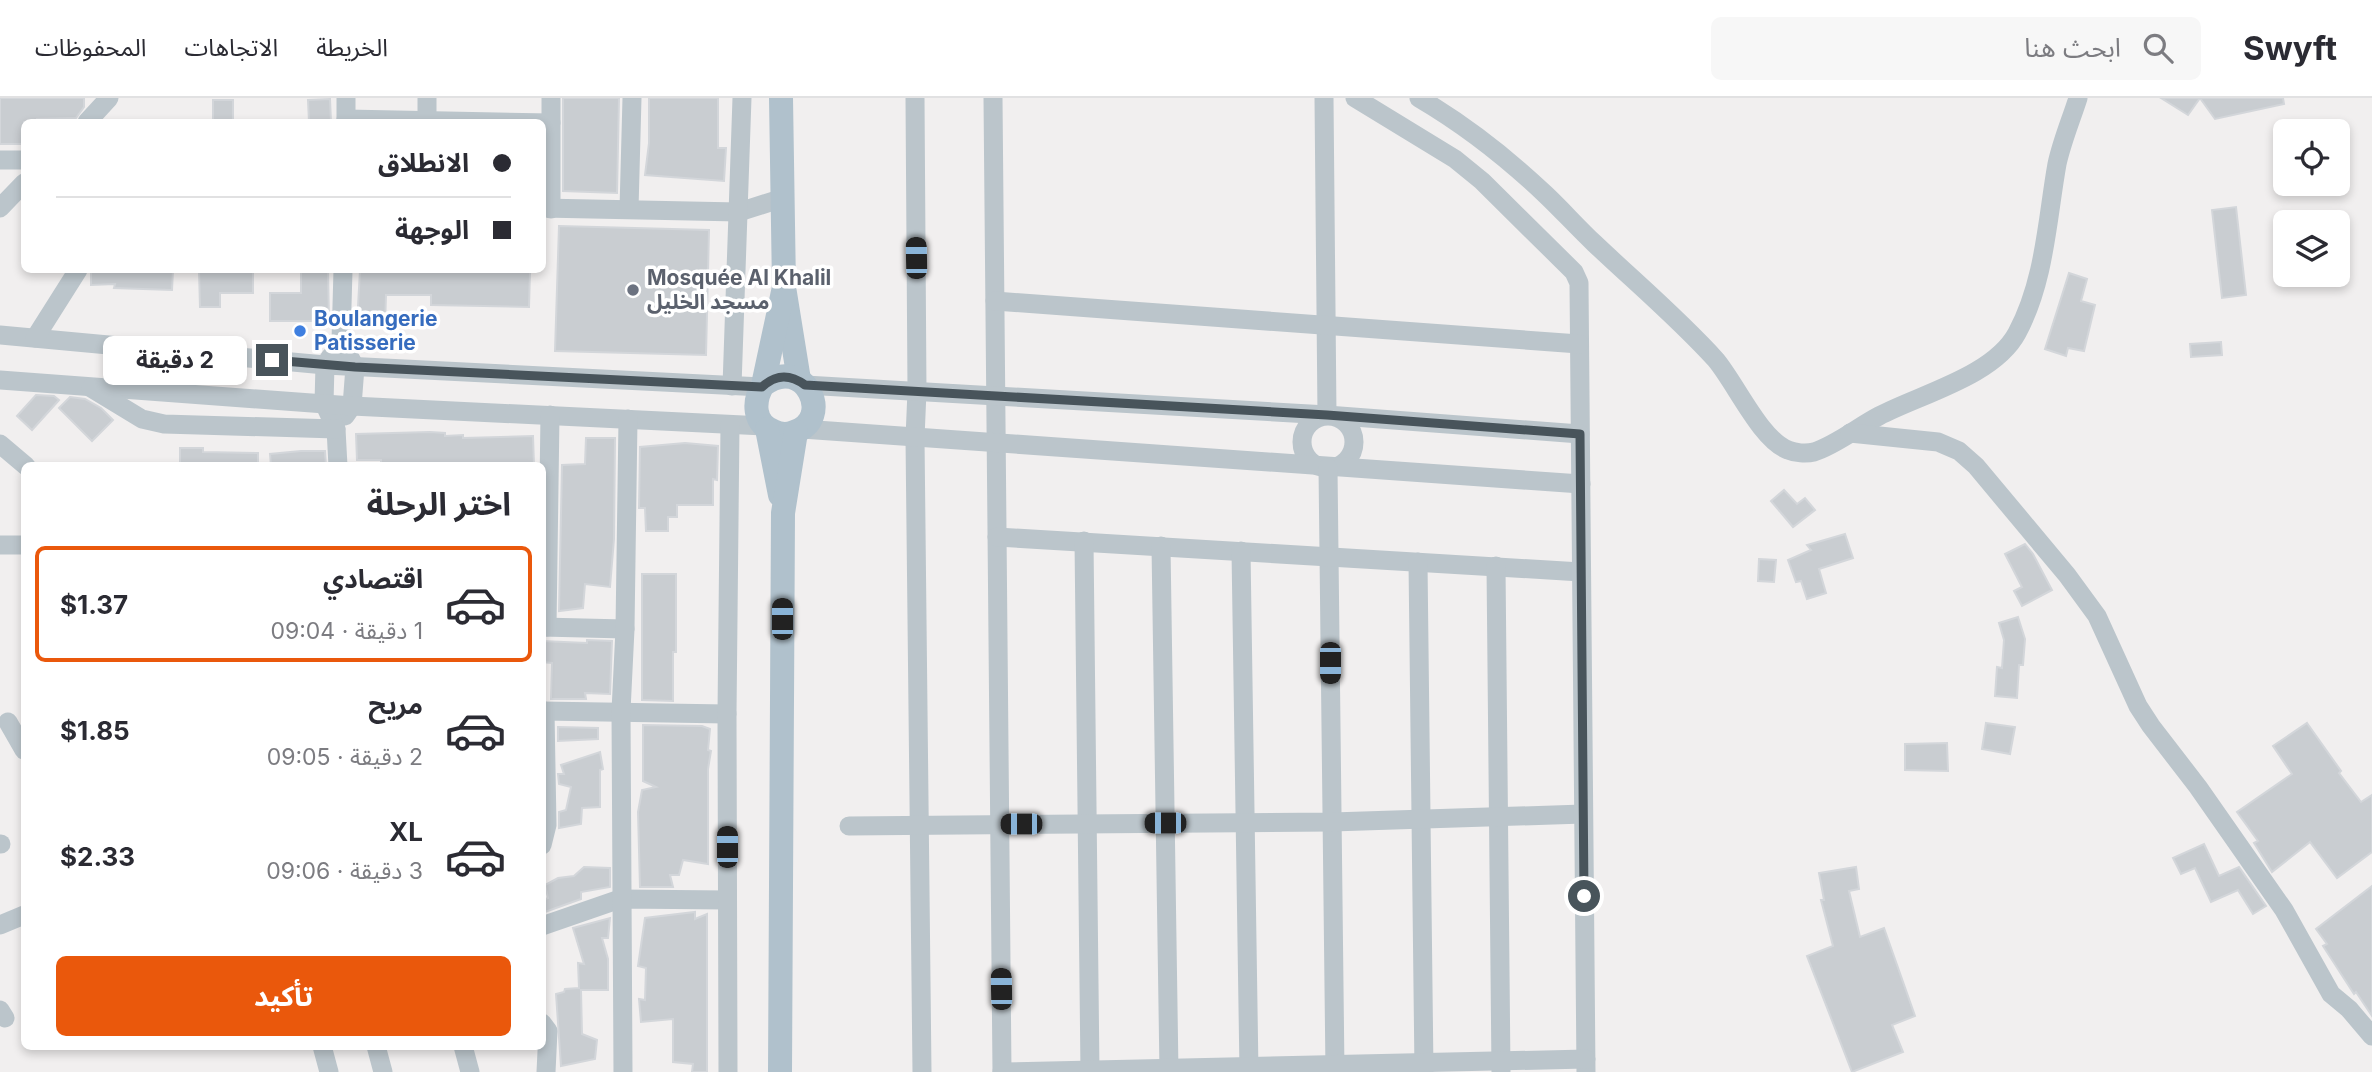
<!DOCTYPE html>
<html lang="ar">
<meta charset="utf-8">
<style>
body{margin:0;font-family:Inter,"Noto Sans Arabic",sans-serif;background:#f7f7f7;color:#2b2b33;direction:rtl;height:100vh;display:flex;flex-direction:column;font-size:26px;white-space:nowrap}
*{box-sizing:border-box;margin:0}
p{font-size:23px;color:#7c7c81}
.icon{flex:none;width:38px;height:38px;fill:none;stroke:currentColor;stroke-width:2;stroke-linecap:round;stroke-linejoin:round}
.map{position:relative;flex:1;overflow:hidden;direction:ltr}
.sheet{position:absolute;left:21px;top:364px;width:525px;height:588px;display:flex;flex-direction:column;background:#fff;border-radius:10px;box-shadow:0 4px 10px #0003;direction:rtl}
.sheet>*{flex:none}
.banner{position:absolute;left:21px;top:21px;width:525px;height:154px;border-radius:10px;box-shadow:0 4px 10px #0003;direction:rtl;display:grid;align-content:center;height:154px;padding:0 35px;background:#fff}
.fabs{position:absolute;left:2273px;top:21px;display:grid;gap:14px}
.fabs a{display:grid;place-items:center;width:77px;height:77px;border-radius:10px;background:#fff;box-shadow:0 4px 10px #0003;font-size:35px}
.end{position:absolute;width:32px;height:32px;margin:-16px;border:9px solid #48545b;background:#fff;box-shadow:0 0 0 4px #fff}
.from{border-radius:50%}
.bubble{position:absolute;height:49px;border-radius:10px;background:#fff;box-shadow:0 4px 10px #0003;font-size:23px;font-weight:700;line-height:49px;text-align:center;direction:rtl}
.car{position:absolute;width:21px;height:42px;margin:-21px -10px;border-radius:9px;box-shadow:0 0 5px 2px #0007;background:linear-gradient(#222 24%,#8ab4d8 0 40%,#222 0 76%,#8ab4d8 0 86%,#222 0)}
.banner b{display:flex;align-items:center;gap:24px;height:66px;font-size:26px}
.banner b+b{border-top:2px solid #e1e1e2}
.banner i{width:18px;height:18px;background:#2b2b33}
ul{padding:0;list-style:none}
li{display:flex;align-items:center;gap:21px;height:116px;margin:0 14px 10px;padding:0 21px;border:4px solid transparent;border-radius:10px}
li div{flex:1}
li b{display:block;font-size:26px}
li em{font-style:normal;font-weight:700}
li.selected{border-color:#ea580c}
li>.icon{width:63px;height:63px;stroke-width:1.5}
h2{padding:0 35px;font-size:32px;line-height:84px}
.button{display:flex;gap:14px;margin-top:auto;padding:14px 35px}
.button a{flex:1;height:80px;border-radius:10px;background:#ea580c;color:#fff;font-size:28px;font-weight:700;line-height:80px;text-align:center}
header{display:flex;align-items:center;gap:42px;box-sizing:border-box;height:98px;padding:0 35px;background:#fff;border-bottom:2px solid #e1e1e2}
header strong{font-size:33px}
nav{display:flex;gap:38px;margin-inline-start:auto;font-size:24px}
.search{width:490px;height:63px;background:#f7f7f7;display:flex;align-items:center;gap:18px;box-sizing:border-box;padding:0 24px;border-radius:10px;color:#7c7c81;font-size:26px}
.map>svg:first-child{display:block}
</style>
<header>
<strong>Swyft</strong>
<div class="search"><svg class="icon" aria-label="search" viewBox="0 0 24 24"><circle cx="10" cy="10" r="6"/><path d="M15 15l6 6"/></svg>ابحث هنا</div>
<nav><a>الخريطة</a><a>الاتجاهات</a><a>المحفوظات</a></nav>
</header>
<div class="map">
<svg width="2372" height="974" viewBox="0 0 2372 974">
<rect width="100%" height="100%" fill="#f1efef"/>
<g fill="#c9cdd1" stroke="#d3d6da" stroke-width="2">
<polygon points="0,0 84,0 84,9 76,20 37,21 37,24 24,24 24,46 0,46"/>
<polygon points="563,0 619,0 617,95 563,93"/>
<polygon points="649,0 718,0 718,50 726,50 724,83 645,77 649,45"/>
<polygon points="2161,0 2200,0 2188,17"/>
<polygon points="2200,0 2283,0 2284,6 2215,21"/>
<polygon points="330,1 331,24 309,24 308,2"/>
<polygon points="213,2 233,2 233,23 213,22"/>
<polygon points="2236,109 2246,197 2222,200 2212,112"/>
<polygon points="559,128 709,132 706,257 555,253"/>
<polygon points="91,172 173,172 172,192 114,190 115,186 91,187"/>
<polygon points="199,172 253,172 253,195 220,195 220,209 200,209"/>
<polygon points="301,172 328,172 329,223 270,223 270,195 301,195"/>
<polygon points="360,172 530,174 529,209 431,207 431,197 386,197 385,228 357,227"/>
<polygon points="2069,175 2087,181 2081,203 2095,207 2084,253 2068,250 2066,258 2045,251"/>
<polygon points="2221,244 2222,257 2191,259 2190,246"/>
<polygon points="36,297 54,298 59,302 32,332 17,318"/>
<polygon points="70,299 85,301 101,310 113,322 92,343 59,310"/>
<polygon points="430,334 445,335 445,338 463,337 463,340 533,338 534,368 381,368 381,362 357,362 356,336"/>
<polygon points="586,340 615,340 614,441 610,489 585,486 583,510 559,513 562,367 585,366"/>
<polygon points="685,345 718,348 717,382 713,381 713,407 677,407 677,419 668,419 668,433 646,433 645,410 639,410 640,349"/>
<polygon points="180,350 203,350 203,354 258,355 258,368 180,368"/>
<polygon points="301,353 325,353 326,368 271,368 270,356"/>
<polygon points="1784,392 1797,406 1805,400 1815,412 1793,429 1771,403"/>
<polygon points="1845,436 1853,460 1819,471 1826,495 1807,501 1801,483 1796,484 1788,462 1811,452 1807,447"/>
<polygon points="2025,446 2033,456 2052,492 2022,508 2014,493 2022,489 2005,456"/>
<polygon points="1759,461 1776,462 1774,484 1758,483"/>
<polygon points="642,476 676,476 676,554 673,554 673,603 642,602"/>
<polygon points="2018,519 2025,541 2023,567 2019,567 2017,600 1995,598 1997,569 2002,570 2004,542 1999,525"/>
<polygon points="587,542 612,543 610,596 585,595 586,601 551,601 552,565 542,564 542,543 587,545"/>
<polygon points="1986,625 2015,629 2010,656 1982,651"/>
<polygon points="2307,625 2341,673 2339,675 2361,704 2372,697 2372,754 2337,780 2310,744 2272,774 2254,745 2258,743 2237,714 2292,676 2273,648"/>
<polygon points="643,627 702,628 710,631 708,652 711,653 708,671 708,766 683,762 679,777 670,777 673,789 640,789 638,714 642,692 656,689 643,683"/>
<polygon points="558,629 598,630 598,641 558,643"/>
<polygon points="1947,645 1948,673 1905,672 1905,646"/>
<polygon points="600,654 603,671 600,672 600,709 582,710 581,726 559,730 559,714 566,712 571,689 559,686 558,676 564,676 561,667"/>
<polygon points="2204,746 2219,778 2239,769 2266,808 2253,816 2238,792 2211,804 2195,770 2181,776 2173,760"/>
<polygon points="584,769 610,770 610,789 581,794 581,801 542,815 542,802 548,800 545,787 558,780 574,778"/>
<polygon points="1856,769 1859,791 1849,793 1860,839 1884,830 1915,918 1892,927 1903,954 1852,974 1807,858 1833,848 1821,802 1824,802 1819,775"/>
<polygon points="2372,788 2372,918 2356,894 2354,896 2323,848 2327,846 2316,831"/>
<polygon points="695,814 695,821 707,816 707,974 692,974 693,966 673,964 673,921 641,924 639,901 645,902 646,870 638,868 645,820"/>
<polygon points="610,820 608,840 602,840 608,861 608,892 581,892 582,936 597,942 595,961 561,968 556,896 564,894 565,891 579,890 578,865 584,866 573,830"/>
</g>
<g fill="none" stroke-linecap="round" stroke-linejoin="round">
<g stroke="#bbc5cb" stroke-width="19">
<polyline points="915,0 917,293 915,340 922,974"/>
<polyline points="993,0 1002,974"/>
<polyline points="1324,0 1327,317"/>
<polyline points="1355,0 1455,61 1482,83 1574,174 1579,185 1586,974"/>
<path d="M1419 0C1465 27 1507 60 1545 96 1562 112 1577 129 1594 145 1635 184 1678 220 1716 262 1736 286 1761 342 1788 352 1795 355 1806 356 1814 354 1836 347 1858 329 1879 318 1921 296 1994 278 2017 235 2045 183 2047 122 2057 66 2062 43 2071 22 2078 0"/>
<polyline points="346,21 551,25"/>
<polyline points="427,21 427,0"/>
<polyline points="87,24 109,0"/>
<polyline points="346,24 346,0"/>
<polyline points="0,62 24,62"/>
<polyline points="0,110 24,85"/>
<polyline points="542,110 739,114 783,100"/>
<polyline points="551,111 551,0"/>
<polyline points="629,111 632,0"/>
<polyline points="343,172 341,243 355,269 352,308 345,318"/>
<polyline points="995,203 1579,246"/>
<polyline points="0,237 325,267 762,289"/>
<polyline points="35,240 78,172"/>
<polyline points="331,258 325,267 324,305 336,331 338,368"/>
<polyline points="0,282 352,308 764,328"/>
<polyline points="805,287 1327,317 1580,336"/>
<polyline points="732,288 742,0"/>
<polyline points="91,290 142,321 164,326 336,331"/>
<circle cx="1328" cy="344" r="26"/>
<polyline points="802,331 1581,386"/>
<polyline points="1850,335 1938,344 1959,353 1976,368 2067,477 2097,518 2138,608 2151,628 2198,689 2284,812 2331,896 2349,911 2372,938"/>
<polyline points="0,346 26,368"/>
<polyline points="1328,370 1335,974"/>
<polyline points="997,439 1581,474"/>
<polyline points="1084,443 1090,974"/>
<polyline points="0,447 24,447"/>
<polyline points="1161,448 1169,974"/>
<polyline points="1241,453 1249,974"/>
<polyline points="1418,464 1424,974"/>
<polyline points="1496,468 1501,974"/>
<polyline points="542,529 625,531"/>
<polyline points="547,529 550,317"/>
<polyline points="542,613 727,616"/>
<polyline points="8,624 24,652"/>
<polyline points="849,728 1332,724 1583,716"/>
<polyline points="0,746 1,746"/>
<polyline points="542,747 547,727 545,613"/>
<polyline points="0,827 24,817"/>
<polyline points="542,828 620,801 727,802"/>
<polyline points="0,912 5,920"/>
<polyline points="542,925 548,933 546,974"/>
<polyline points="322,948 329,974"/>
<polyline points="376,948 383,974"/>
<polyline points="463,948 470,974"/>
<polyline points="623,974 621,613 625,531 628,321"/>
<polyline points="728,974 727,616 730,327"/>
<polyline points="1002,974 1586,961"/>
</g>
<g stroke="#b0c1cc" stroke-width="24">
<polyline points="781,0 784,189 799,282"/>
<path d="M763 287C805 255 835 322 794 334 787 337 779 336 773 333 753 325 753 303 763 287L784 189"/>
<polyline points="767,331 780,397"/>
<polyline points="780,974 783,415 796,334"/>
</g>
</g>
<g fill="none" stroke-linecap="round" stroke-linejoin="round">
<path stroke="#48545b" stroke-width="9" d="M272 262 355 269 762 289C776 276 790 276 805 287L1327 317 1580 336 1584 798"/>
</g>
<circle fill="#6b7280" stroke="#fff" stroke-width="2.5" cx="633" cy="192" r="7"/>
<circle fill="#3f7fe0" stroke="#fff" stroke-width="2.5" cx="300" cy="233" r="7"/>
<g text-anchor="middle" stroke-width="7" stroke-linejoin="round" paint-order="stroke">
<g font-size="21" font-weight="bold" fill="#5b616d" stroke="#fff" text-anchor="start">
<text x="647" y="187">Mosquée Al Khalil<tspan x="647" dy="24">مسجد الخليل</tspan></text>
</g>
<g font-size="21" font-weight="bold" fill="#366cbe" stroke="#fff" text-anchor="start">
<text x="314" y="228">Boulangerie<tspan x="314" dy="24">Patisserie</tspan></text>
</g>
</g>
</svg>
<div class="fabs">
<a><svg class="icon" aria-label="locate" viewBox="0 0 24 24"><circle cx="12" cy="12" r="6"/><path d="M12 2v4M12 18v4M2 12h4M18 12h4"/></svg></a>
<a><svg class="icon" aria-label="layers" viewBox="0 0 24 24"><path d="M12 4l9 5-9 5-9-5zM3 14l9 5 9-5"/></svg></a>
</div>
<i class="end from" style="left:1584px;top:798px"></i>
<i class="end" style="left:272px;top:262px"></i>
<div class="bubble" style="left:103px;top:238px;width:144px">2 دقيقة</div>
<i class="car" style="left:916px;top:160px;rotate:359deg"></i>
<i class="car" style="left:782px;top:521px;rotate:0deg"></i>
<i class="car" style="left:1330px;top:565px;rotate:180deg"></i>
<i class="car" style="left:1165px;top:725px;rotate:270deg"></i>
<i class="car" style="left:1021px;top:726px;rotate:270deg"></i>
<i class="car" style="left:727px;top:749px;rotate:0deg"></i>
<i class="car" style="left:1001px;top:891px;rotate:359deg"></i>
<div class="banner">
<b><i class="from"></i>الانطلاق</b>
<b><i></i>الوجهة</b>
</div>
<section class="sheet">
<h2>اختر الرحلة</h2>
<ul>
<li class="selected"><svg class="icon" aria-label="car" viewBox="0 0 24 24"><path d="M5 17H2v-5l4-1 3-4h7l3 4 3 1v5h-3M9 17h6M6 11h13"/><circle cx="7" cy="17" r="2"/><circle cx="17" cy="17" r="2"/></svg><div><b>اقتصادي</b><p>1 دقيقة · 09:04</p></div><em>$1.37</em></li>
<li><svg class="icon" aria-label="car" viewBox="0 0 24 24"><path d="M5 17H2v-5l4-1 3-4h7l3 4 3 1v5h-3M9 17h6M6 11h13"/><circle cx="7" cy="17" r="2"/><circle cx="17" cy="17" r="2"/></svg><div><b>مريح</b><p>2 دقيقة · 09:05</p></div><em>$1.85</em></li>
<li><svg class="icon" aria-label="car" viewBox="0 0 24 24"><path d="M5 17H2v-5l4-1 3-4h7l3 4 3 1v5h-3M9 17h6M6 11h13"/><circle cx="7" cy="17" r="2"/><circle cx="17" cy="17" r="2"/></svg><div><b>XL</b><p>3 دقيقة · 09:06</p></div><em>$2.33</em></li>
</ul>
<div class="button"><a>تأكيد</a></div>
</section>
</div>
